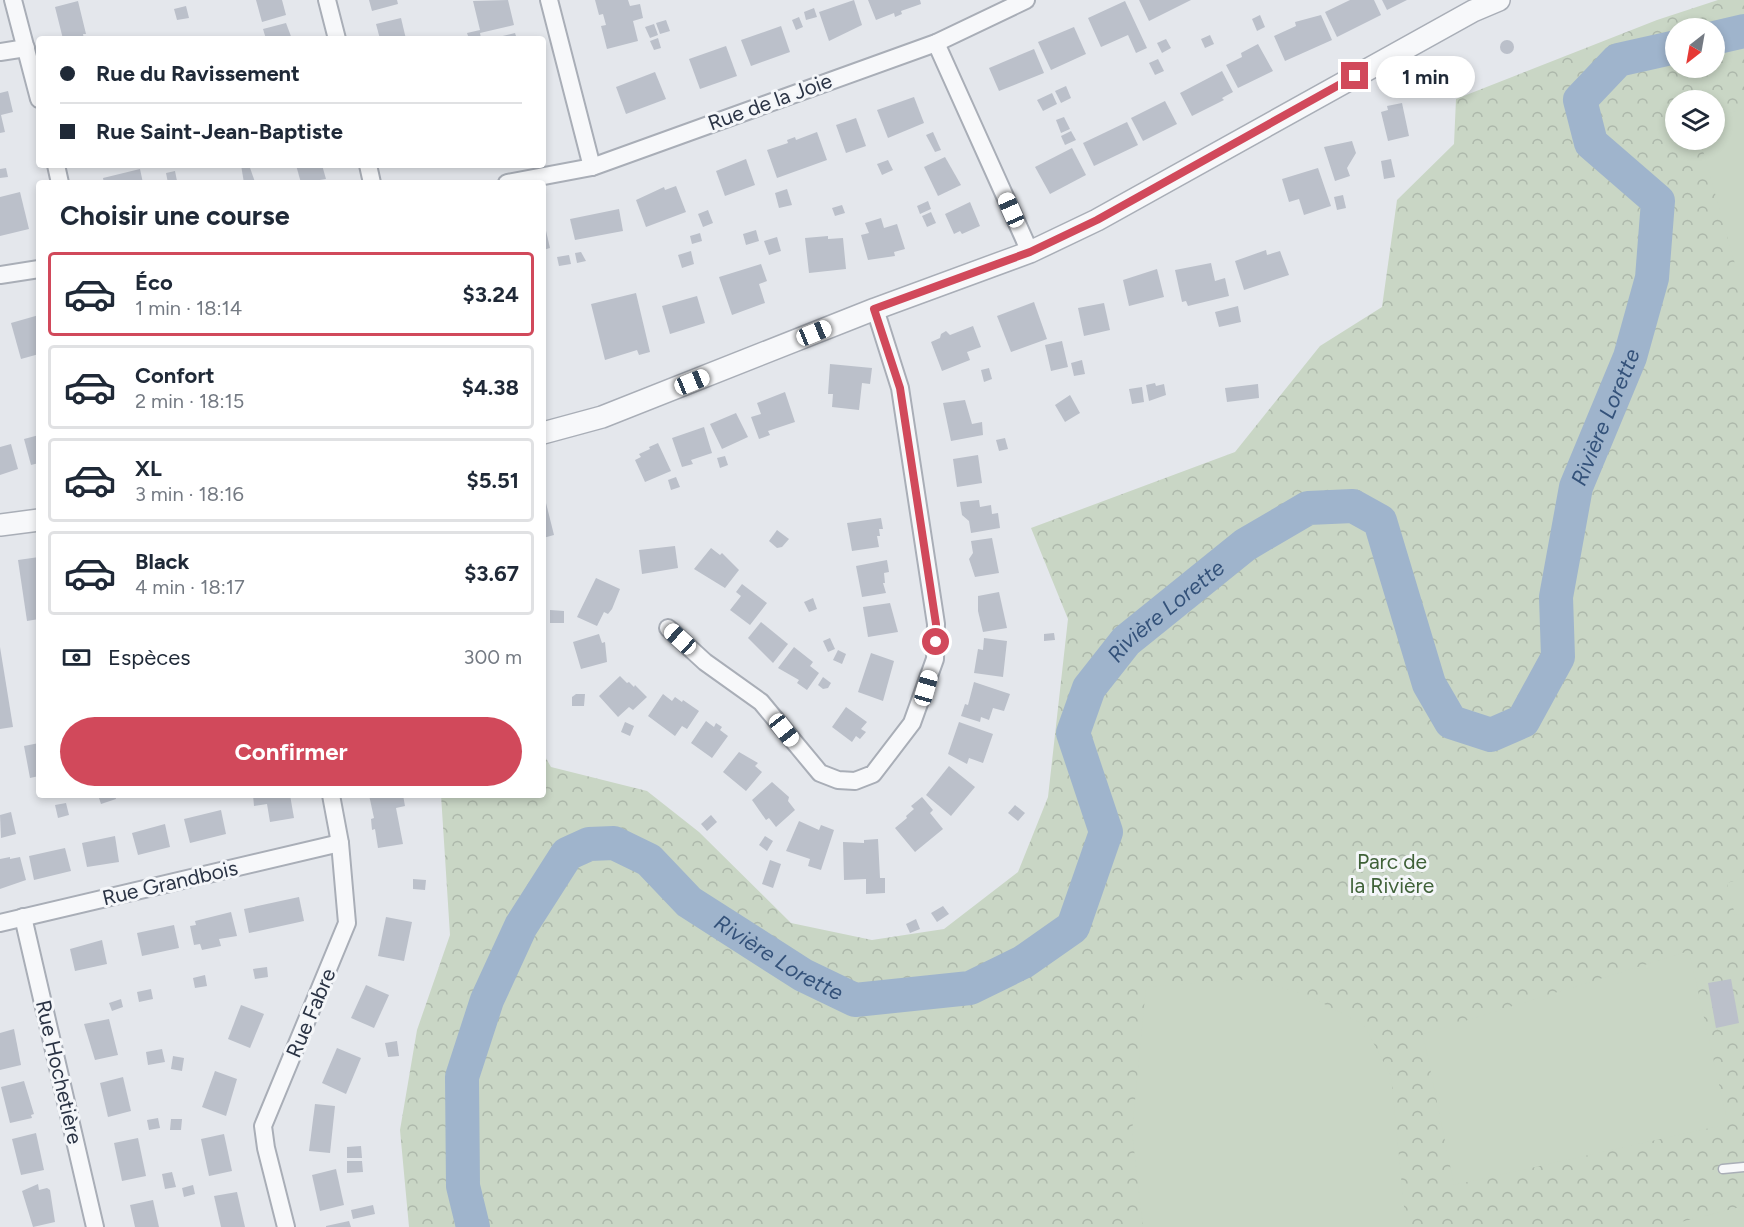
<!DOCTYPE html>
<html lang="fr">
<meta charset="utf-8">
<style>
body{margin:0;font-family:Figtree,sans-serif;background:#f2f2f3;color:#1f2937;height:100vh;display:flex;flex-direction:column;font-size:22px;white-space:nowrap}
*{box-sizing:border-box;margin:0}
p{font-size:20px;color:#747a83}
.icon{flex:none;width:33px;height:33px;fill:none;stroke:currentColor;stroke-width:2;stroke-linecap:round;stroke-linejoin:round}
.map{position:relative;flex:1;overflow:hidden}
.side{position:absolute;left:36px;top:180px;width:510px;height:618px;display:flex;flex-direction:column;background:#fff;border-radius:6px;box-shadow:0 3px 9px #0003}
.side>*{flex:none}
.hud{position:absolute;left:36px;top:36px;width:510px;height:132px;border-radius:6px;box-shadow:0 3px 9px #0003;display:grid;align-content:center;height:132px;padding:0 24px;background:#fff}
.needle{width:39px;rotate:211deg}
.buttons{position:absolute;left:1665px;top:18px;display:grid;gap:12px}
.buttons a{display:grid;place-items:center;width:60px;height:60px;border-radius:50%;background:#fff;box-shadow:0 3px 9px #0003;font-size:30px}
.end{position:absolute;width:27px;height:27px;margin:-14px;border:8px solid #d1495b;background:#fff;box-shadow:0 0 0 3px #fff}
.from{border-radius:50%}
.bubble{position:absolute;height:42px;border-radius:21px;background:#fff;box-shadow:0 3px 9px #0003;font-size:20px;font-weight:700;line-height:42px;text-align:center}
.car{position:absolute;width:18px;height:36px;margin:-18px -9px;border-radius:8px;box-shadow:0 0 4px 2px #0007;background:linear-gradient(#fff 24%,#345 0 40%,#fff 0 76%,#345 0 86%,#fff 0)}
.hud b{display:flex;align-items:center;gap:21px;height:57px;font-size:22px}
.hud b+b{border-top:2px solid #e0e1e3}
.hud i{width:15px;height:15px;background:#1f2937}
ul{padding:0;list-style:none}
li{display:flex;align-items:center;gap:18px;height:84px;margin:0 12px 9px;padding:0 12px;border:3px solid #e0e1e3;border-radius:6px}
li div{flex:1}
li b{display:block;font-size:22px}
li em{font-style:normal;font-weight:700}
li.active{border-color:#d1495b}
li>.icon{width:54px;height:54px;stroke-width:1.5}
h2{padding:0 24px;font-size:27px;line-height:72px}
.pay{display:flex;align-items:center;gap:15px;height:66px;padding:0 24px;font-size:22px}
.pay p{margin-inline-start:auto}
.action{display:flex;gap:12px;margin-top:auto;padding:12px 24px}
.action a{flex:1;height:69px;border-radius:36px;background:#d1495b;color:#fff;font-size:24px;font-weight:700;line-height:69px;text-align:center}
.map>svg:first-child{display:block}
</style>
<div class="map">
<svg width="1744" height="1227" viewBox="0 0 1744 1227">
<defs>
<pattern id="park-crowns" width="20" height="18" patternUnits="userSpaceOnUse" patternTransform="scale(1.5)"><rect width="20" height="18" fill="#c9d6c5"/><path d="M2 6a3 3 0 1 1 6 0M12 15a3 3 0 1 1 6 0" fill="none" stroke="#adb8ab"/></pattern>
</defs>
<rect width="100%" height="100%" fill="#e4e7ec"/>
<path fill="url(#park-crowns)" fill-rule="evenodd" d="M1718 0H1744V1227H409L400 1130 417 1030 450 935 441 795H543V753L551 767 647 791 699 832 791 923 872 940 944 929 1018 872 1048 797 1068 619 1031 528 1235 452 1320 346 1382 307 1397 200 1454 144 1456 99 1657 20ZM1676 28H1714V68H1676ZM1676 100H1714V140H1676Z"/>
<g fill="#c9d6c5">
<polygon points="1744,109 1744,296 1700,140 1714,140 1715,117"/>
<polygon points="1744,878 1744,913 1735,915 1727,883"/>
<polygon points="1689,951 1728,1124 1454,1185 1423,1034"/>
<polygon points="1253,979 1309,996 1364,1025 1391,1076 1406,1227 1143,1227 1132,1132 1146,987"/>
<polygon points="1744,1206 1744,1227 1661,1227"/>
</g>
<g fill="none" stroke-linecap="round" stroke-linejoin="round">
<g stroke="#9fb4cc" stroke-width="34">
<polyline points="1714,38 1744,31"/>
<path id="s1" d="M473 1227 463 1186 462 1077 487 1000 521 926 567 854 589 844 614 843 649 860 689 902 803 975 855 1000 970 988 1023 962 1073 927 1106 832 1073 733 1089 688 1126 641 1245 545 1308 508 1353 506 1380 521 1429 684 1451 722 1491 735 1523 721 1558 657 1556 597 1576 487 1630 357 1652 278 1658 201 1591 143 1580 100 1618 60 1676 47"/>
</g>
</g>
<g fill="#bbc0ca">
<polygon points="256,0 282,0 286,15 262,22"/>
<polygon points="369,0 397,0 398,4 372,11"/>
<polygon points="508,0 514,25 480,33 481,38 469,39 467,33 480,30 473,1"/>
<polygon points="595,0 628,0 630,6 640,4 643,18 633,21 638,41 607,49 601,26 606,25 603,14 599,15"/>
<polygon points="854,0 862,25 829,41 819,12"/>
<polygon points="868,0 920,0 921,4 901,11 902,14 895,17 894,13 876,20"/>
<polygon points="1139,0 1191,0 1149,21"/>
<polygon points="1350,0 1374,0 1381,15 1337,37 1325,12"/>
<polygon points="1382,0 1407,0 1387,10"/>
<polygon points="78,1 86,34 83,34 84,39 63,39 55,7"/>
<polygon points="1125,1 1147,48 1136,53 1128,35 1101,47 1088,18"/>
<polygon points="186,6 189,18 177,20 174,9"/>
<polygon points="814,8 817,17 806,20 804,12"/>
<polygon points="1260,15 1265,27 1257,31 1252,19"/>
<polygon points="1321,15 1332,40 1285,61 1274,36 1296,26 1295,22"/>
<polygon points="799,17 803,27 796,30 792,20"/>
<polygon points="401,18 406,39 380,39 376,24"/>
<polygon points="666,20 670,31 660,34 656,23"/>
<polygon points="286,23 292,39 266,39 263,29"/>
<polygon points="654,24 658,35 650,38 645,27"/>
<polygon points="781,26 790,52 751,66 741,40"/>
<polygon points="1074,27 1086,54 1051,70 1038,42"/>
<polygon points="515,33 517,39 495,39 494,38"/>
<polygon points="1210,35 1214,44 1205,48 1201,39"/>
<polygon points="658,38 661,48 654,50 650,41"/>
<polygon points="1166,39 1171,48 1162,53 1157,43"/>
<circle cx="1507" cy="47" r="7"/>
<polygon points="1258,44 1273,71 1238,88 1226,65 1242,57 1241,53"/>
<polygon points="726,46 737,76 700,89 689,59"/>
<polygon points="1034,49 1044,73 999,91 989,68"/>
<polygon points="1158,59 1164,71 1155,75 1149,63"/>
<polygon points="1222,71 1233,92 1222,98 1224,100 1192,116 1180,93"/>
<polygon points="655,72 666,99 626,114 616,87"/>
<polygon points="1066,86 1071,98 1061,103 1055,91"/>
<polygon points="8,91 13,112 1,115 5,132 0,133 0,93"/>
<polygon points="1052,93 1057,104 1043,111 1037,100"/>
<polygon points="914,97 924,123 888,138 877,110"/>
<polygon points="1165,101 1177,124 1143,141 1131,118"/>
<polygon points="1402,103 1409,136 1388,141 1381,112 1388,110 1387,106"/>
<polygon points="1064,117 1070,129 1061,133 1056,120"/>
<polygon points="856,118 866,146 846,153 836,125"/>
<polygon points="1127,122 1138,145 1094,166 1083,143"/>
<polygon points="1071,131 1076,140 1065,145 1061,136"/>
<polygon points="817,132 827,160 777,178 767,150 788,143 787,140 795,137 796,140"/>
<polygon points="933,132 941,150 935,152 926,135"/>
<polygon points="1352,141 1356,153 1347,168 1350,176 1335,181 1324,147"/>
<polygon points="1072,148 1086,175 1050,194 1035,167"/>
<polygon points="945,157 961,185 938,196 924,167"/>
<polygon points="746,159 755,185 725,196 716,171"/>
<polygon points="1391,159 1395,177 1384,179 1381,161"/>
<polygon points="888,160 893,170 882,175 877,164"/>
<polygon points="241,165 249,165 255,182 244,183"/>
<polygon points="296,165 322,165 326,179 301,183"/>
<polygon points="6,168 8,177 0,178 0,169"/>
<polygon points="1318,168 1331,206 1304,215 1299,199 1289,202 1282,179"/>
<polygon points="140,169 143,183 104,183 103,178"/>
<polygon points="175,171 177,181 168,183 166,173"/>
<polygon points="676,186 686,212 646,227 636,200 664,187 665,190"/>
<polygon points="787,189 792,205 779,208 775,193"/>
<polygon points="20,192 29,229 0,236 0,197"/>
<polygon points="1343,195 1346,208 1337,210 1334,197"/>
<polygon points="928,201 931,209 920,214 917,206"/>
<polygon points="970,202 980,226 962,234 960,231 954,234 945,214"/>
<polygon points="842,205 845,213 835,216 832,208"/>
<polygon points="619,209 623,231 575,240 570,219"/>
<polygon points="708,210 713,223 703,227 698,214"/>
<polygon points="931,212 936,223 927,227 922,216"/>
<polygon points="543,218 550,248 543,250"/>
<polygon points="881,218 884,228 897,224 905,249 894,252 895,256 868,260 861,235 869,233 865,223"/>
<polygon points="756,230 759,241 746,245 743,234"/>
<polygon points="700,233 702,241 692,244 690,236"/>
<polygon points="828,236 828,239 843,238 846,269 809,273 805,238"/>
<polygon points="777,237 781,251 769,255 764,241"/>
<polygon points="1266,250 1267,255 1280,251 1289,275 1244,290 1235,261"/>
<polygon points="691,251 694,264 682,268 678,255"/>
<polygon points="581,252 586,261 577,263 575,253"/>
<polygon points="569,255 571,264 559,266 557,257"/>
<polygon points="1211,263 1215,281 1225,278 1229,296 1188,306 1186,301 1182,302 1175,270"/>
<polygon points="761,264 767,281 759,284 765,303 732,315 719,277"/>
<polygon points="1157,269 1164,297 1129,306 1123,280"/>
<polygon points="636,293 650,352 639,355 637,350 605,360 591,304"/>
<polygon points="697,296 705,323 670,334 662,306"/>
<polygon points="1034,302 1047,339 1011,352 997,316"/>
<polygon points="1104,303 1110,330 1084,336 1078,308"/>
<polygon points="1238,306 1241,322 1219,327 1215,312"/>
<polygon points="39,315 39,354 21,359 11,323"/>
<polygon points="973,326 981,347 967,352 970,360 942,371 931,342 940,338 941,334 946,331 950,335"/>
<polygon points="1062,341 1068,367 1051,371 1045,345"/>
<polygon points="1082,360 1085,374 1074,376 1071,363"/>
<polygon points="830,364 872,368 870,384 862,383 859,410 832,407 833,394 828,394"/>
<polygon points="989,368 992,379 984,382 981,370"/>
<polygon points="1155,383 1156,386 1164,384 1166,395 1149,401 1146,385"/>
<polygon points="1258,384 1259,398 1227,402 1225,388"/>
<polygon points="1142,387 1144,402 1132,404 1129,389"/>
<polygon points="785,392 795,422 768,431 770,435 759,439 751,417 761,414 757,403"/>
<polygon points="1070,395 1080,413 1065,422 1055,405"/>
<polygon points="965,400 972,424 982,422 983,435 951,441 943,403"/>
<polygon points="736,413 748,437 722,449 710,424"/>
<polygon points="704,427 712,453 691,460 693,464 682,467 672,438"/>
<polygon points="39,435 39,463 31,465 24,439"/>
<polygon points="1005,438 1008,449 999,451 996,440"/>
<polygon points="658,443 671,471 645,482 635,460 641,457 639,454 650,449 649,447"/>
<polygon points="11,444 18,469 0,475 0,447"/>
<polygon points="978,455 982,483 957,487 953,459"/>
<polygon points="725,456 728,465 720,468 717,458"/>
<polygon points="676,477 680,487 671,490 668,480"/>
<polygon points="979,500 980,507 991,505 992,514 998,513 1000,528 971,533 969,521 962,515 960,502"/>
<polygon points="543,503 546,503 554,535 543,538"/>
<polygon points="881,518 883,529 879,529 880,536 877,536 879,547 852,551 847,523"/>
<polygon points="777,530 789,539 782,547 777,548 769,541"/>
<polygon points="992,538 999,573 975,577 969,559 973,553 971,541"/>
<polygon points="675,546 678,568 642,574 639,550"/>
<polygon points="711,548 720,555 722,553 739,570 725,588 694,569"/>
<polygon points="39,557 39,619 27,621 18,560"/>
<polygon points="887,560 889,572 884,573 885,583 883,583 886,593 862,597 856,566"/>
<polygon points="596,578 620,589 612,609 608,614 604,612 597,626 577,617"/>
<polygon points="742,584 767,603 750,625 730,610 741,596 736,592"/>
<polygon points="999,592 1007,628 983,632 978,611 978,596"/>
<polygon points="813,598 817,609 809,612 804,602"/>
<polygon points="890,603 898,632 868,637 863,607"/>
<polygon points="550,610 564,611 564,623 550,623"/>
<polygon points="761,622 788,644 773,663 748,638"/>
<polygon points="1054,633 1055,640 1044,641 1044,634"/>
<polygon points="599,634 602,643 605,642 607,662 581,669 573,642"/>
<polygon points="830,638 835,649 828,652 823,641"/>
<polygon points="984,638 1007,641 1003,677 974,673 978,649 983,650"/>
<polygon points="0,647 13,727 0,729"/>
<polygon points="794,647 813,662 810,666 819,673 807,690 797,683 799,680 778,668"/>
<polygon points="838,650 846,654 842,664 833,660"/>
<polygon points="871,653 894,661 883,701 858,692"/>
<polygon points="620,676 627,683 629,682 634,687 635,685 647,697 633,710 629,707 618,717 599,696"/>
<polygon points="823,677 831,683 828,688 823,689 818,685"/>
<polygon points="974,682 1010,694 1004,711 993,708 989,720 981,717 980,722 961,716 965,704 968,705"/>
<polygon points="576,694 585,694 584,706 572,706 572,697"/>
<polygon points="663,694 672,701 675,697 682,702 683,700 699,711 687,729 682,726 675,736 648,716"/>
<polygon points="846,707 867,722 861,729 866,732 860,739 856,736 852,742 832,727"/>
<polygon points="706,721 714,727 716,723 722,727 720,730 728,736 712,758 691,743"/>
<polygon points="625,722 634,726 630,736 621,732"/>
<polygon points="959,722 993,734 983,763 969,758 967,764 948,754"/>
<polygon points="39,743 39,776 30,778 24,746"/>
<polygon points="739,752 758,763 755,766 762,772 746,791 723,772"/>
<polygon points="949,766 975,787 951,816 926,795"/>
<polygon points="772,782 789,797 788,801 795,810 776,827 769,818 766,820 752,800"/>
<polygon points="98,795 115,795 116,799 101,804"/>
<polygon points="253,795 290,795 294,818 270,822 267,804 254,806"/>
<polygon points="369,795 403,795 405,806 396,808 403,844 378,848 375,829 372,830 371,819 374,818"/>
<polygon points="922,797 933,810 930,813 943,829 915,852 895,828 907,818 906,816 914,809 911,806"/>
<polygon points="66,803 69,815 58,818 55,805"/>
<polygon points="1015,805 1025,813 1018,821 1008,813"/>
<polygon points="221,810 226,834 190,843 184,819"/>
<polygon points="11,812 16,834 1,838 0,815"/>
<polygon points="711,815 717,822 707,831 701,824"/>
<polygon points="799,821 819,830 821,825 834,830 821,870 808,866 810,859 786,851"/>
<polygon points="165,824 170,847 138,855 132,833"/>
<polygon points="115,836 119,862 87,867 82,843"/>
<polygon points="765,836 773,841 767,851 759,845"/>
<polygon points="878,839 880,878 885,878 885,893 866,894 866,879 844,880 843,842 864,843 864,840"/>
<polygon points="65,848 71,871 34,880 29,856"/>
<polygon points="10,857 10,859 20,857 26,880 0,889 0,859"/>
<polygon points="770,860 781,864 773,888 762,884"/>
<polygon points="413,879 426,880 425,890 413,889"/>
<polygon points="299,897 304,921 249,933 244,909"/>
<polygon points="943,906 949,914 937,922 931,913"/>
<polygon points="231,912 237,936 219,939 221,946 202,950 200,944 194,945 190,926 196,925 195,921"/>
<polygon points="386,917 412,922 404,961 378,956"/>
<polygon points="916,919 920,929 910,933 906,924"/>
<polygon points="174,925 179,948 142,956 137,933"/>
<polygon points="102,940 107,964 75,971 70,949"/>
<polygon points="267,967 268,977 255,979 253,969"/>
<polygon points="205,975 207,986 195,988 193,978"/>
<polygon points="1731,979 1739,1023 1716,1028 1708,983"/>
<polygon points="366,985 389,995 374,1028 351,1018"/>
<polygon points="151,989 153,999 139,1002 137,992"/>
<polygon points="121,999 123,1007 112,1011 109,1003"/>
<polygon points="241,1005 264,1014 250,1048 228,1039"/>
<polygon points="109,1019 118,1055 95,1060 84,1024"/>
<polygon points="14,1029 21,1065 0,1070 0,1033"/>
<polygon points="397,1041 399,1056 388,1057 385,1043"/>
<polygon points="337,1048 361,1058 346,1094 322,1083"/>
<polygon points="162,1049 165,1062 148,1065 146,1052"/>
<polygon points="173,1056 184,1058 182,1071 171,1069"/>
<polygon points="215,1071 237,1079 226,1116 202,1107"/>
<polygon points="123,1077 131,1111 108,1117 100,1083"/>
<polygon points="24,1081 34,1114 31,1115 32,1118 10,1123 1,1087"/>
<polygon points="315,1104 335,1106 330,1153 309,1151"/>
<polygon points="158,1118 160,1128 149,1130 147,1120"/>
<polygon points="171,1119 182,1119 181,1130 170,1130"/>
<polygon points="36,1133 44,1170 21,1175 12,1139"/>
<polygon points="224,1134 232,1171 209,1176 201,1139"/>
<polygon points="138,1138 146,1176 122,1181 114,1143"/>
<polygon points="361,1146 362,1158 347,1158 347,1147"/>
<polygon points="347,1161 362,1161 363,1172 347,1173"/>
<polygon points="336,1169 344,1205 320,1211 312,1175"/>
<polygon points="172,1172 176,1187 165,1189 162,1174"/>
<polygon points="38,1184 39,1190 47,1188 50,1190 55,1222 33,1227 22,1191"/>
<polygon points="193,1185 195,1194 184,1197 182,1188"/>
<polygon points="237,1192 245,1227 221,1227 214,1196"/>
<polygon points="153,1200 159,1227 135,1227 130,1205"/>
<polygon points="373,1205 375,1214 353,1219 351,1210"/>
<polygon points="349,1221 351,1227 326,1227 326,1226"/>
</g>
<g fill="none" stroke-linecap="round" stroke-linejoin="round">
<g stroke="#a9aeb7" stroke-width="11">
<polyline id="service" points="1723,1169 1744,1167"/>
</g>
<g stroke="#a9aeb7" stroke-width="20">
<g id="minor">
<polyline points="13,0 39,99"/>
<polyline points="327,0 337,39"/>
<polyline points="549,0 592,167"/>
<polyline points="936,43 1030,252"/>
<polyline points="0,52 26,48"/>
<polyline points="56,165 60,183"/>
<polyline points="368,165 372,183"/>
<polyline points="507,183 592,167 936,43 1026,0"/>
<polyline points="0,275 39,269"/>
<polyline points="668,628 705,662 761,702 820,773 838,780 855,781 873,774 912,723 935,659 936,624 900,388 875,309"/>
<polyline points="23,917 95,1227"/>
<polyline points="0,923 340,843"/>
<polyline points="286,1227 266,1148 263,1126 347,923 340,843 331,795"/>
</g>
</g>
<g stroke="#a9aeb7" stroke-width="24">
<g id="tertiary">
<polyline points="543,433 602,417 875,309 1030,252 1097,220 1473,11 1499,0"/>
<polyline points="0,525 39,520"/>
</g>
</g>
<use href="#service" stroke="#f7f8fa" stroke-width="8"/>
<use href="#minor" stroke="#f7f8fa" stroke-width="16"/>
<use href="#tertiary" stroke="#f7f8fa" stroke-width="21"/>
</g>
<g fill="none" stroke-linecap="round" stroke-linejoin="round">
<polyline stroke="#d1495b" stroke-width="8" points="936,642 936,624 900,388 874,309 1030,252 1097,220 1355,76"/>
</g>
<g text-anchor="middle" stroke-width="6" stroke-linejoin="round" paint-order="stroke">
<g font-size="21" fill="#2b3445" stroke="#f4f6f9">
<text transform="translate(770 102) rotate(-20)" y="7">Rue de la Joie</text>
<text transform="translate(170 883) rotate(-13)" y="7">Rue Grandbois</text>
<text transform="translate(311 1013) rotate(-67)" y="7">Rue Fabre</text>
<text transform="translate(59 1072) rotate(77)" y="7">Rue Hochetière</text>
</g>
<g font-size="21" fill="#3f6138" stroke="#f4f6f9">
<text x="1392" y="869">Parc de<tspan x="1392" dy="24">la Rivière</tspan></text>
</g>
<g font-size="22" font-style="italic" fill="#34527a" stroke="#f4f6f9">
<text dy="8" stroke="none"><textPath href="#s1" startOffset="2200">Rivière Lorette</textPath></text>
<text dy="8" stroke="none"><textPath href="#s1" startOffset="1336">Rivière Lorette</textPath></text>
<text dy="8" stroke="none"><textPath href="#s1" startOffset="651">Rivière Lorette</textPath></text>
</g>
</g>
</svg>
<div class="buttons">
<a><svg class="needle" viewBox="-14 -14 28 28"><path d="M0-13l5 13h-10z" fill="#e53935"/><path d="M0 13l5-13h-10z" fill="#747a83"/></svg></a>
<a><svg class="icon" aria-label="layers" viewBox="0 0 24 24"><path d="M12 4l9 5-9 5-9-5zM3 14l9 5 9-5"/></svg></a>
</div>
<i class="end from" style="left:936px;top:642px"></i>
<i class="end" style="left:1355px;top:76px"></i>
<div class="bubble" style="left:1376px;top:56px;width:99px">1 min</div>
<i class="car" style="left:1011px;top:210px;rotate:336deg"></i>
<i class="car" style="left:814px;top:333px;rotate:68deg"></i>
<i class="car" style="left:692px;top:382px;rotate:68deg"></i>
<i class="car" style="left:680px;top:639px;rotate:312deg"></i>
<i class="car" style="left:926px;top:688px;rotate:16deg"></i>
<i class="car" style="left:784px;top:730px;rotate:142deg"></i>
<div class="hud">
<b><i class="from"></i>Rue du Ravissement</b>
<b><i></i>Rue Saint-Jean-Baptiste</b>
</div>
<section class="side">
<h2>Choisir une course</h2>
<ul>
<li class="active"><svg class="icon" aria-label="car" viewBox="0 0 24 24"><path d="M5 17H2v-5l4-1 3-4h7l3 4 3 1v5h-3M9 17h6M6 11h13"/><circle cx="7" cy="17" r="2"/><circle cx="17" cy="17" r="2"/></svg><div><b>Éco</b><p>1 min · 18:14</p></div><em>$3.24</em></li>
<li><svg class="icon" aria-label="car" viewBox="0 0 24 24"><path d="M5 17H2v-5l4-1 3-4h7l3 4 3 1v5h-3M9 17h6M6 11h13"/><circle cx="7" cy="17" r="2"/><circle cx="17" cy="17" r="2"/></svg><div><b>Confort</b><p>2 min · 18:15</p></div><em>$4.38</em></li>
<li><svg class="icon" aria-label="car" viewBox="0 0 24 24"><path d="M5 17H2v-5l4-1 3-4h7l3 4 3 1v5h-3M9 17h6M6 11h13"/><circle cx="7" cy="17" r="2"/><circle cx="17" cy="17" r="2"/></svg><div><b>XL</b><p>3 min · 18:16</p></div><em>$5.51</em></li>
<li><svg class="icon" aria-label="car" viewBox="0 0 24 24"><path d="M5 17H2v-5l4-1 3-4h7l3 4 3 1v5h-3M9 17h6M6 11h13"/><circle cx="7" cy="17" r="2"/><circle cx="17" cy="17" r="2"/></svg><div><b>Black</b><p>4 min · 18:17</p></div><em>$3.67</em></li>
</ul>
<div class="pay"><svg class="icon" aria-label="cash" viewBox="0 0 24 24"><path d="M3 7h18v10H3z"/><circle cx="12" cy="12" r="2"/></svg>Espèces<p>300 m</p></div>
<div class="action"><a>Confirmer</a></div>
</section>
</div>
